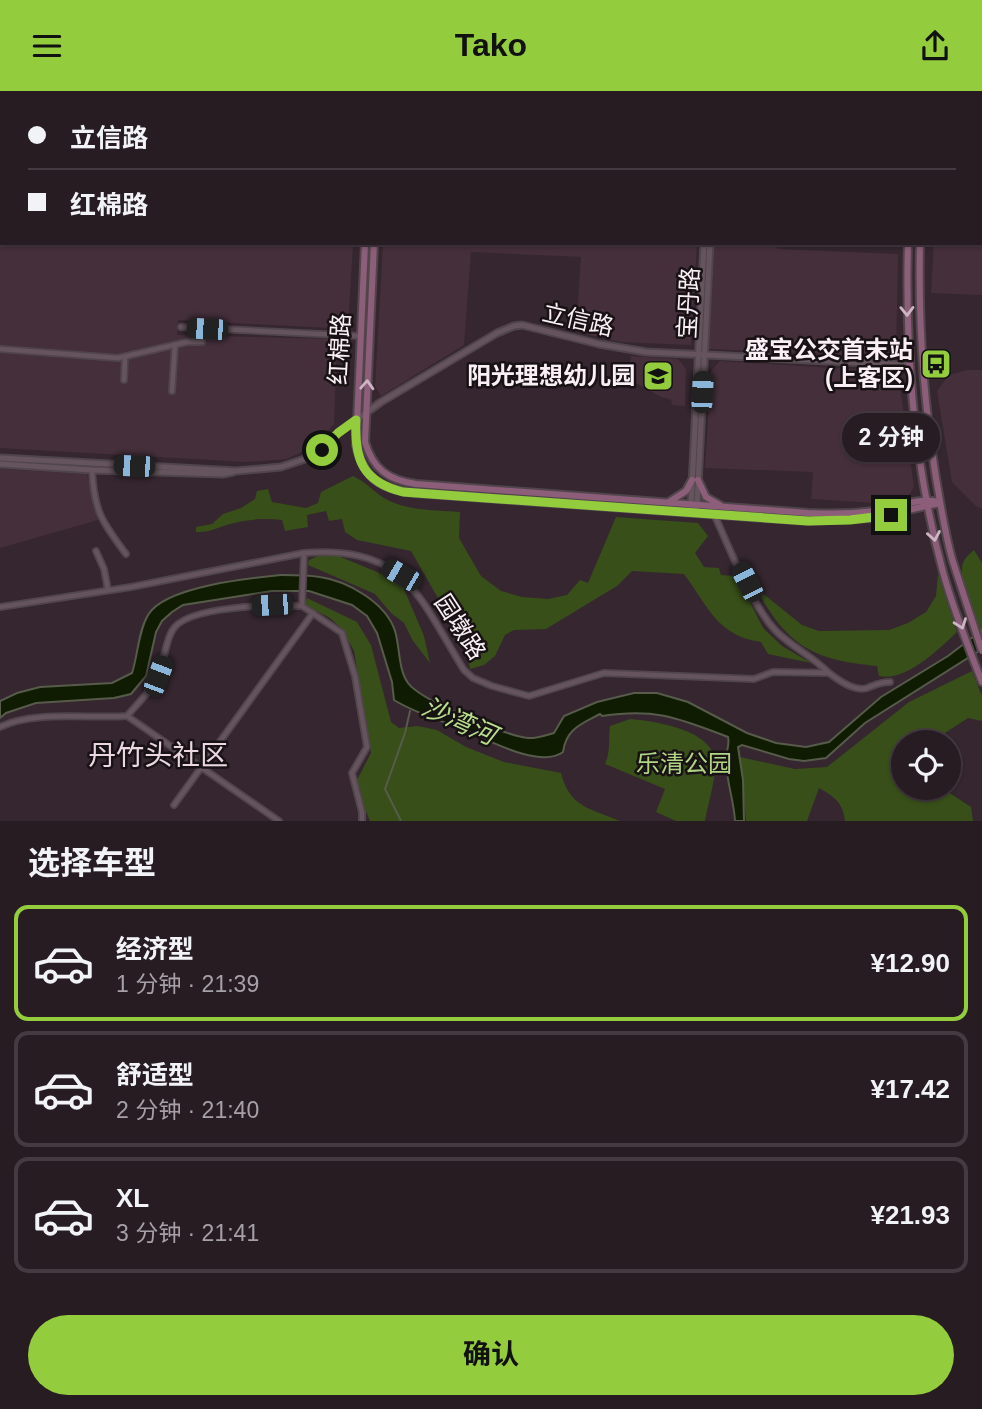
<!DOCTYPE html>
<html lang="zh">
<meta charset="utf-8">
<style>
body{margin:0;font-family:Arial,"Noto Sans SC",sans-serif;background:#342930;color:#f1f3f6;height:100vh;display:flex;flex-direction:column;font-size:26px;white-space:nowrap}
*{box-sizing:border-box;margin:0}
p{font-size:23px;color:#a5a1a6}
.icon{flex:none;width:38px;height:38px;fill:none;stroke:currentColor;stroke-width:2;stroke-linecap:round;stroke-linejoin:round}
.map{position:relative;height:730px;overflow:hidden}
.side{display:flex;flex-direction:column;background:#281c23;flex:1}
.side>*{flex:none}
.guide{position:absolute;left:0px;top:0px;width:984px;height:154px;box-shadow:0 2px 5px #0004,0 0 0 2px #443a41;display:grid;align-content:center;height:154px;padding:0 28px;background:#281c23}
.controls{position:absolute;left:891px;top:639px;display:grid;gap:14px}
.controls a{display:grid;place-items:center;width:70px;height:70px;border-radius:50%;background:#281c23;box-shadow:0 2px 5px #0004,0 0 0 2px #443a41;font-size:35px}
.end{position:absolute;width:32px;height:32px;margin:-16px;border:9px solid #93cc3d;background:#111;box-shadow:0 0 0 4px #111}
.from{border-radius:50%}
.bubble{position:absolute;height:49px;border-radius:24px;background:#281c23;box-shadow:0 2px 5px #0004,0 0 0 2px #443a41;font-size:23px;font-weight:700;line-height:49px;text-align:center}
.car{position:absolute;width:21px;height:42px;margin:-21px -10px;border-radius:9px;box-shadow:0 0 5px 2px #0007;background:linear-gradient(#222 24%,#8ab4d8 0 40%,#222 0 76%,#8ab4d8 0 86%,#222 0)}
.guide b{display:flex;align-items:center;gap:24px;height:66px;font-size:26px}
.guide b+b{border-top:2px solid #443a41}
.guide i{width:18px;height:18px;background:#f1f3f6}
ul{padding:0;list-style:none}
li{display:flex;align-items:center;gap:21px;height:116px;margin:0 14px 10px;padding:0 14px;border:4px solid #443a41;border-radius:14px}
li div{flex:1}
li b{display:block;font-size:26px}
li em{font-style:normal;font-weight:700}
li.active{border-color:#93cc3d}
li>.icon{width:63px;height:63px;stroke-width:1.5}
h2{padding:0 28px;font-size:32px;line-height:84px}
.button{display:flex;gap:14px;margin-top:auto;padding:14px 28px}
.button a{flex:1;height:80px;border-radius:42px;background:#93cc3d;color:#111;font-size:28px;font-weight:700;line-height:80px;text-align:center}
header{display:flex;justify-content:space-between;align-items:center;height:91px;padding:0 28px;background:#93cc3d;color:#111;font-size:32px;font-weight:700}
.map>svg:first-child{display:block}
</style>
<header><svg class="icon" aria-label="menu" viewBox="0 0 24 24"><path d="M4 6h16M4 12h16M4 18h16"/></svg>Tako<svg class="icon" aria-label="share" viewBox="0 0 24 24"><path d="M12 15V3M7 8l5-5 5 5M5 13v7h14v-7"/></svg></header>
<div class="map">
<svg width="982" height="730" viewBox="0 0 982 730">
<rect width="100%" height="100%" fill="#35262f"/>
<g fill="#442f3b">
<polygon points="0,0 358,0 2,2 2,152 353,152 348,238 178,229 177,244 337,248 334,333 314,355 287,368 247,371 0,357"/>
<polygon points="389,0 707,0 389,2"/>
<polygon points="982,67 982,204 931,202 934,152 982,152"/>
<polygon points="383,152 697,152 691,254 621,251 576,241 581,166 471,161 464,254 381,305 375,295"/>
<polygon points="714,152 777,152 777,158 898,163 896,268 850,264 709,258"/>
<polygon points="631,265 678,268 686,278 685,315 672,314 671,308 661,306 632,290 629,280"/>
<polygon points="720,270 898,281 914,396 906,409 892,413 811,408 813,381 705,377 711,280"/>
<polygon points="967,279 982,279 982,418 976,415 952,391 937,300 949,284"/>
<polygon points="0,378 87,383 98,429 0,457"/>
</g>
<g fill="#384f19">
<path d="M353 385C366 391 373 400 384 407 406 420 436 419 460 421L459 447 481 485 501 500 522 506 548 508 567 504 580 489 588 492 616 426 698 432 708 445 695 462 704 476 719 477 721 484 737 485 763 537 782 555 811 572 768 563 761 551C717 545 708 515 684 483L632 480 617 495 546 538 514 539 505 544 495 565 484 574 470 578C467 566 473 560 474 549 477 527 460 519 442 514L411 460 357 449 345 441 342 428 329 430 326 420 307 424 308 436 285 440 282 429C264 427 248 428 230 433 219 436 209 442 196 441V436L212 433 223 423 241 417 255 408 257 400 268 398 272 411 306 417 318 412 321 401Z"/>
<path d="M974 459 982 472V547C975 531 960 496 962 477 962 470 968 464 974 459Z"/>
<polygon points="336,464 401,491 424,545 430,572 413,550 404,532 391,522 375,503 308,474 309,469 318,465"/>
<path d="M938 483 957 541C939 558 906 591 879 585L877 575C813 569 787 555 756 497L802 534 819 540 889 539 908 532 926 521 936 505Z"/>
<path d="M307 507 357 531 371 554 391 631 399 637 418 635 437 639 466 656 504 671 561 682C570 717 590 717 620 730H370L358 701 357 689 371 662 354 560 342 538 330 527 305 514Z"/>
<path d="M972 580 982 605V630L968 627 931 651H903V666H895L893 684 903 686V696L942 697 971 716 973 730H845C843 712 835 706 819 697L807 730H746L740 666 795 678 827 676 909 611Z"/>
<path d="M630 628C655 630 714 639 715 671 716 690 708 712 705 730H676L656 721 665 698 605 673C611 660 608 649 610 635Z"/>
</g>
<path fill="#101c01" stroke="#565b4a" stroke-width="2" d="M282 484C295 484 308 484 320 486 348 490 386 512 395 540 400 556 398 578 408 592 420 609 506 645 528 647 536 648 546 644 554 642L564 625 597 611 634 602H657L688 611 747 642 776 652 806 656 829 651 881 606 948 565 982 539V558L865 632 826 667 804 670 789 668 742 654 738 656 743 689 744 730H735C734 709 726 690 726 668 726 660 730 654 728 646 678 627 656 617 602 625L600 623C581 633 566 638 563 661 539 679 483 646 460 637 437 628 415 622 394 609L392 591 377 542 367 525 352 514 309 500H272L183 514 172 521 162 530 156 541 146 585 131 603 114 607 36 612 6 622 0 627V610L17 602 40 596 112 592 132 582C138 564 138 541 148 524 165 495 251 487 282 484Z"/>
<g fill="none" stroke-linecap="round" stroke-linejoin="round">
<polyline stroke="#565b4a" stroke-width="2" points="401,730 385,698 405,642 410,620"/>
<g stroke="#51454c" stroke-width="8">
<g id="minor">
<polyline points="181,236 360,245"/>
<polyline points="0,258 118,267 187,251 202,251"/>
<polyline points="124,289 125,266"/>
<polyline points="172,300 175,254"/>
<path d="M92 379C94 420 102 431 126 463"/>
<polyline points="96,460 104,478 108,499"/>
<polyline points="302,515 342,542 355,585 367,656 352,682 362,721 362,730"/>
<polyline points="302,515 304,462"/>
<path d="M0 516 131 496 304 462C406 455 417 503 464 579L473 587 492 595 529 605 604 582 754 588 773 581 829 582C813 566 794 557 778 542 753 518 729 456 714 423"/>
<path d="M829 582C838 589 855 601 867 597 875 594 880 591 890 591"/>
<polyline points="127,625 279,730"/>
<path d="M0 636C34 619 89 628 127 625 138 612 153 598 159 582 165 568 165 552 172 540 185 514 275 514 302 515"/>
<polyline points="174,714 313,522"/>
</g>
</g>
<g stroke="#51454c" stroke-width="9">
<g id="tertiary">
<polyline points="711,2 711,0"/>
<polyline points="717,2 717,0"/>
<polyline points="0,367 236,380 281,376 311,366 338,342 381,311 497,242 514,235 522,234 599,253 646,261 910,274"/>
<polyline points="0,373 92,379 223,383 233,381"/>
<polyline points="691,415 704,152"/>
<polyline points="693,422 697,414 710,152"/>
</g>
</g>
<g stroke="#51454c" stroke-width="10">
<g id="secondary">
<polyline points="372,2 372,0"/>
<polyline points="381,2 381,0"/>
<polyline points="916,2 916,0"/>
<polyline points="927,2 927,0"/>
<path d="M365 152 356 354C364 388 381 398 414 402L808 430 871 427 940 412"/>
<path d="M374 152 365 351C373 378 388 389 416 393L808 422C830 423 852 423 874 420 895 417 918 406 938 411"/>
<path d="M908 152C905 262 914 375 943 481 953 518 968 555 982 591"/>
<path d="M920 152C918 234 923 306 936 387 941 415 945 444 953 471"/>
<polyline points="698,389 706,406 720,414"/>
<polyline points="669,411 686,400 692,389"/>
</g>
</g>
<use href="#minor" stroke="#65545d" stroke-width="4.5"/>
<use href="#tertiary" stroke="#65545d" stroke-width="5"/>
<use href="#secondary" stroke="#8d5e79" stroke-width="6"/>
<g stroke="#51454c" stroke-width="10" stroke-linecap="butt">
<polyline id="secondary-bridge" points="953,471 982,560"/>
</g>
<use href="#secondary-bridge" stroke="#8d5e79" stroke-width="6"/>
</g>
<defs><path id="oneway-chevron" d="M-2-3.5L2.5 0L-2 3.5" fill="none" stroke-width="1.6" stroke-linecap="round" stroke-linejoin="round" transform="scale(1.75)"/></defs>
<g stroke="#ceb5c3">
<use href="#oneway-chevron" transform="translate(907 220) rotate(89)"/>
<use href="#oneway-chevron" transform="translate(367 294) rotate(-87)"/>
<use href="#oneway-chevron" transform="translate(934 445) rotate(80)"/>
<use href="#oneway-chevron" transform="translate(961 533) rotate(70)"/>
</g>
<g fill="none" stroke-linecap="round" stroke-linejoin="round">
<path stroke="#93cc3d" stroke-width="9" d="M322 359 338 342 356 329C354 369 363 391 403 401L808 430 850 429 891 424"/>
</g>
<defs>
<g id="bus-square" transform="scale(1.575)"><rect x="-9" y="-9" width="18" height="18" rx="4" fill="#93cc3d" stroke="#181215"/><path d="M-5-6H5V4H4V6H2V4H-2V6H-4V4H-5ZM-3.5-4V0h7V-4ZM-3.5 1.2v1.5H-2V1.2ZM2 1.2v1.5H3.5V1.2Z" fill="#111"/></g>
<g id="school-square" transform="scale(1.575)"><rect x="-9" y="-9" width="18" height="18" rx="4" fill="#93cc3d" stroke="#181215"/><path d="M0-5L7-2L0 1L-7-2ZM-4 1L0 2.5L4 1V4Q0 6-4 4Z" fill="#111"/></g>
</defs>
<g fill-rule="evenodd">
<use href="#bus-square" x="936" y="273"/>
<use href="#school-square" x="658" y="285"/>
</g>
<g text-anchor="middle" stroke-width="5" stroke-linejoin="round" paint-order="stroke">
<g font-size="24" fill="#f9eff4" stroke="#181215">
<text transform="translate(689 212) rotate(-87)" y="8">宝丹路</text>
<text transform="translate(578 229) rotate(13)" y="8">立信路</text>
<text transform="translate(340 258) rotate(-87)" y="8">红棉路</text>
<text transform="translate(460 536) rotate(57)" y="8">园墩路</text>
</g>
<g font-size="24" font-weight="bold" fill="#f9eff4" stroke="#181215" text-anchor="end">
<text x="913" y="267">盛宝公交首末站<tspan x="913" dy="28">(上客区)</tspan></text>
<text x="635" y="293">阳光理想幼儿园</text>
</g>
<g font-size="24" fill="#b0d684" stroke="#181215">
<text x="684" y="681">乐清公园</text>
</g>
<g font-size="26" font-style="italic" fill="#b7de8b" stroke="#181215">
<text transform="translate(459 630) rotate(24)" y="9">沙湾河</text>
</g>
<g font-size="28" fill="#ebd7e2" stroke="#181215">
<text x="158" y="674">丹竹头社区</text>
</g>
</g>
</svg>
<div class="controls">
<a><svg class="icon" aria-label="locate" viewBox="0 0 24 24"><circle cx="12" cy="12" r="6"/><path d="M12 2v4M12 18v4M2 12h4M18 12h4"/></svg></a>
</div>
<i class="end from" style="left:322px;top:359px"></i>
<i class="end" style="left:891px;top:424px"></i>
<div class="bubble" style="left:842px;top:322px;width:98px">2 分钟</div>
<i class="car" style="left:207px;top:238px;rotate:273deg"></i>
<i class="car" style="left:702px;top:301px;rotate:3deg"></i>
<i class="car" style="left:134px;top:375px;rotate:272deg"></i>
<i class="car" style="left:401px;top:484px;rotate:300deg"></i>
<i class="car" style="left:747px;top:491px;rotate:333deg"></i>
<i class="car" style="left:272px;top:514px;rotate:267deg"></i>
<i class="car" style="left:158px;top:585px;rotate:21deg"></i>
<div class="guide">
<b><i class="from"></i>立信路</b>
<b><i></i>红棉路</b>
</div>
</div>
<section class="side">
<h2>选择车型</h2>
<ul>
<li class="active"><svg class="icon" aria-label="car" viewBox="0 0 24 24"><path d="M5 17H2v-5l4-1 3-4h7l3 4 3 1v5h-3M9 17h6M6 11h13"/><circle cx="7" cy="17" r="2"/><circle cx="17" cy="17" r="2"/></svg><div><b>经济型</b><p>1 分钟 · 21:39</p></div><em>¥12.90</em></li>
<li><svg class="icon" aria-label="car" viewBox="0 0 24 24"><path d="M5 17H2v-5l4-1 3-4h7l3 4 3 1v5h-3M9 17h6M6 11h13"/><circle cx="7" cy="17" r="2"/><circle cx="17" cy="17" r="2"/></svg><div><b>舒适型</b><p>2 分钟 · 21:40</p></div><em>¥17.42</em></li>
<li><svg class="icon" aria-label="car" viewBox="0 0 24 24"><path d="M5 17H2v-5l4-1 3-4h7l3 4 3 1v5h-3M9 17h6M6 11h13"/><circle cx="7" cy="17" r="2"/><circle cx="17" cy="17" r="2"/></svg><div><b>XL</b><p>3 分钟 · 21:41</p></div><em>¥21.93</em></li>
</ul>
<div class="button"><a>确认</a></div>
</section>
